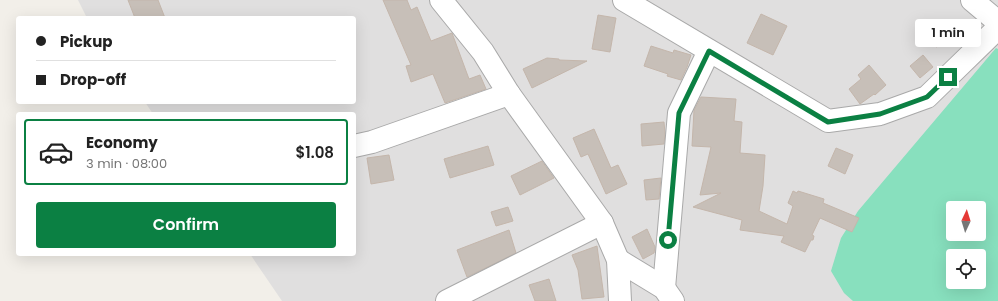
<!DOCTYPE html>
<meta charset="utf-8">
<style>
body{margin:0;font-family:Poppins,sans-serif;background:#f2f2f2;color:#222;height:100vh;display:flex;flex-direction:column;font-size:15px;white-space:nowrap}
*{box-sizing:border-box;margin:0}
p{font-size:13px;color:#767676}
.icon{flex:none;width:22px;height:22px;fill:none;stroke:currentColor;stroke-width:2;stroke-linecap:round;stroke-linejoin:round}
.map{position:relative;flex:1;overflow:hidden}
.drawer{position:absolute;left:16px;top:112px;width:340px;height:144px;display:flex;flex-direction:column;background:#fff;border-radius:4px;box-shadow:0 4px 16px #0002}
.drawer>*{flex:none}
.banner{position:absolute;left:16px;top:16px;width:340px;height:88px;border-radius:4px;box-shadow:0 4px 16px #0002;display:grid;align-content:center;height:88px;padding:0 20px;background:#fff}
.needle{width:26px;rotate:4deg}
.buttons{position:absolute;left:946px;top:201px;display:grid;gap:8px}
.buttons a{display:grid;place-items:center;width:40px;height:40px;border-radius:4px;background:#fff;box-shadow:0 4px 16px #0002;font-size:20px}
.end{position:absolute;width:18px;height:18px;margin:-9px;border:5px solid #0b8043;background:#fff;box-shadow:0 0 0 2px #fff}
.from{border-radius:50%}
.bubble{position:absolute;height:28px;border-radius:4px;background:#fff;box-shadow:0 4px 16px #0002;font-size:13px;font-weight:600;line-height:28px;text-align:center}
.banner b{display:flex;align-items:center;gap:14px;height:38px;font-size:15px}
.banner b+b{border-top:1px solid #e0e0e0}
.banner i{width:10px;height:10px;background:#222}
ul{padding:7px 0 0;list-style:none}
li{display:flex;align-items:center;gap:12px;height:66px;margin:0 8px 6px;padding:0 12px;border:2px solid transparent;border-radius:4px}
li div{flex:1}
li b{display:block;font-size:15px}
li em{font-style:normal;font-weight:600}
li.current{border-color:#0b8043}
li>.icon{width:36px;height:36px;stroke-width:1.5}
.button{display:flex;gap:8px;margin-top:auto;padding:8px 20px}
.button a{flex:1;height:46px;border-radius:4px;background:#0b8043;color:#fff;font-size:16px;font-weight:600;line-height:46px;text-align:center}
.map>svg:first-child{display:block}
</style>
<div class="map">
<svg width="998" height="301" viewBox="0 0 998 301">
<rect width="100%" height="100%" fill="#f2efe9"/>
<path fill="#e0dfdf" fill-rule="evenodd" d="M78 0H998V301H282L250 254H354V114H153L145 102H354V18H87ZM953 208H979V234H953ZM953 256H979V282H953Z"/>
<path fill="#88e0be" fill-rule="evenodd" d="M996 48 998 49V301H853L844 293 831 271 841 238 858 211ZM953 208H979V234H953ZM953 256H979V282H953Z"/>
<g fill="#c7bfb8" stroke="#c4b6ab">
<polygon points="128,0 158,0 165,18 135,18"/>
<polygon points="383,0 407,0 411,10 417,7 431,41 452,33 469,79 480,75 486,89 445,103 433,74 411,82 406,66 411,65"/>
<polygon points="761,14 787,26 773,55 747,43"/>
<polygon points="598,15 616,18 610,52 592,49"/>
<polygon points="931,25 945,32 937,47 923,40"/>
<polygon points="651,46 673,53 674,50 691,55 687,67 681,80 667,76 668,74 644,66"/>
<polygon points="923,55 933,67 920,78 910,66"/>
<polygon points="547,58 559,59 559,60 587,61 532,88 523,69"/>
<polygon points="869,65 886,85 875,95 874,94 860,104 849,89 861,79 858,75"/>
<polygon points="701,97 736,99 734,121 742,122 740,153 765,155 763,186 759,211 787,224 793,206 788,203 793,191 797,193 798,191 824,199 823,203 859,218 852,232 820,218 812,235 814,236 813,240 811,240 805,252 781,242 784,236 740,230 742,220 693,207 721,193 700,195 711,147 692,146 694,110"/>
<polygon points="664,122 665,133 664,144 642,146 641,124"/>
<polygon points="594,129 611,168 618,165 627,184 606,194 588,154 581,157 573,138"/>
<polygon points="488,146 494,165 450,178 444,159"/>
<polygon points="836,148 853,155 845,174 828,166"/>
<polygon points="389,155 394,180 371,184 367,158"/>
<polygon points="542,161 554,178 520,195 511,176"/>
<polygon points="661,178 659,199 646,200 644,180"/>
<polygon points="508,207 513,221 496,226 491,212"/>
<polygon points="647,229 655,247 654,253 643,259 632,237"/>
<polygon points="509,230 516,253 467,277 457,250"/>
<polygon points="597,246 604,297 582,299 578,270 572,255"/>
<polygon points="549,279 556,301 535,301 529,285"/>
</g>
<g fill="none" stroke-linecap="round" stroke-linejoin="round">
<g stroke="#a9a9a9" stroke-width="24">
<g id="street">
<polyline points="441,0 483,52 509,94 602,223 618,260 620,301"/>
<polyline points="624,0 828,121 880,114 927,97 998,28"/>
<polyline points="972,0 998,22"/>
<polyline points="354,146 372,142 509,94"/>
<polyline points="618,260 664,288 673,301"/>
<polyline points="664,288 679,113 709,51"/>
<polyline points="447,301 602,223"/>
</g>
</g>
<use href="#street" stroke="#fff" stroke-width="22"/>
</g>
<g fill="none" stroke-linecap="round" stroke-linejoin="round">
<polyline stroke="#0b8043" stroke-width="5" points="668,240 679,113 709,51 828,122 880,114 927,97 948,77"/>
</g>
</svg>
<div class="buttons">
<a><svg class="needle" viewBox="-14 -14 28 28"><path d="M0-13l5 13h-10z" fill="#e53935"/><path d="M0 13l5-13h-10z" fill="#767676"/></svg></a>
<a><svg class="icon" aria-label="locate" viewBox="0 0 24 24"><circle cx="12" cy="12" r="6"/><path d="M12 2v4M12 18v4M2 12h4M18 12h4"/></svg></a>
</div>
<i class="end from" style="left:668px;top:240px"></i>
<i class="end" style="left:948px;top:77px"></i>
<div class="bubble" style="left:915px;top:19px;width:66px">1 min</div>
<div class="banner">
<b><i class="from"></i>Pickup</b>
<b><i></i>Drop-off</b>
</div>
<section class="drawer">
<ul>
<li class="current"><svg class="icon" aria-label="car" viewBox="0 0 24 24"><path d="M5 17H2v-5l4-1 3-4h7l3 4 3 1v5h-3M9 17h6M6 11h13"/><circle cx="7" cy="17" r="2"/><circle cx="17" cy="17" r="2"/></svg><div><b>Economy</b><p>3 min · 08:00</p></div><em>$1.08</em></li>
</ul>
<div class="button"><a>Confirm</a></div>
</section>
</div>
